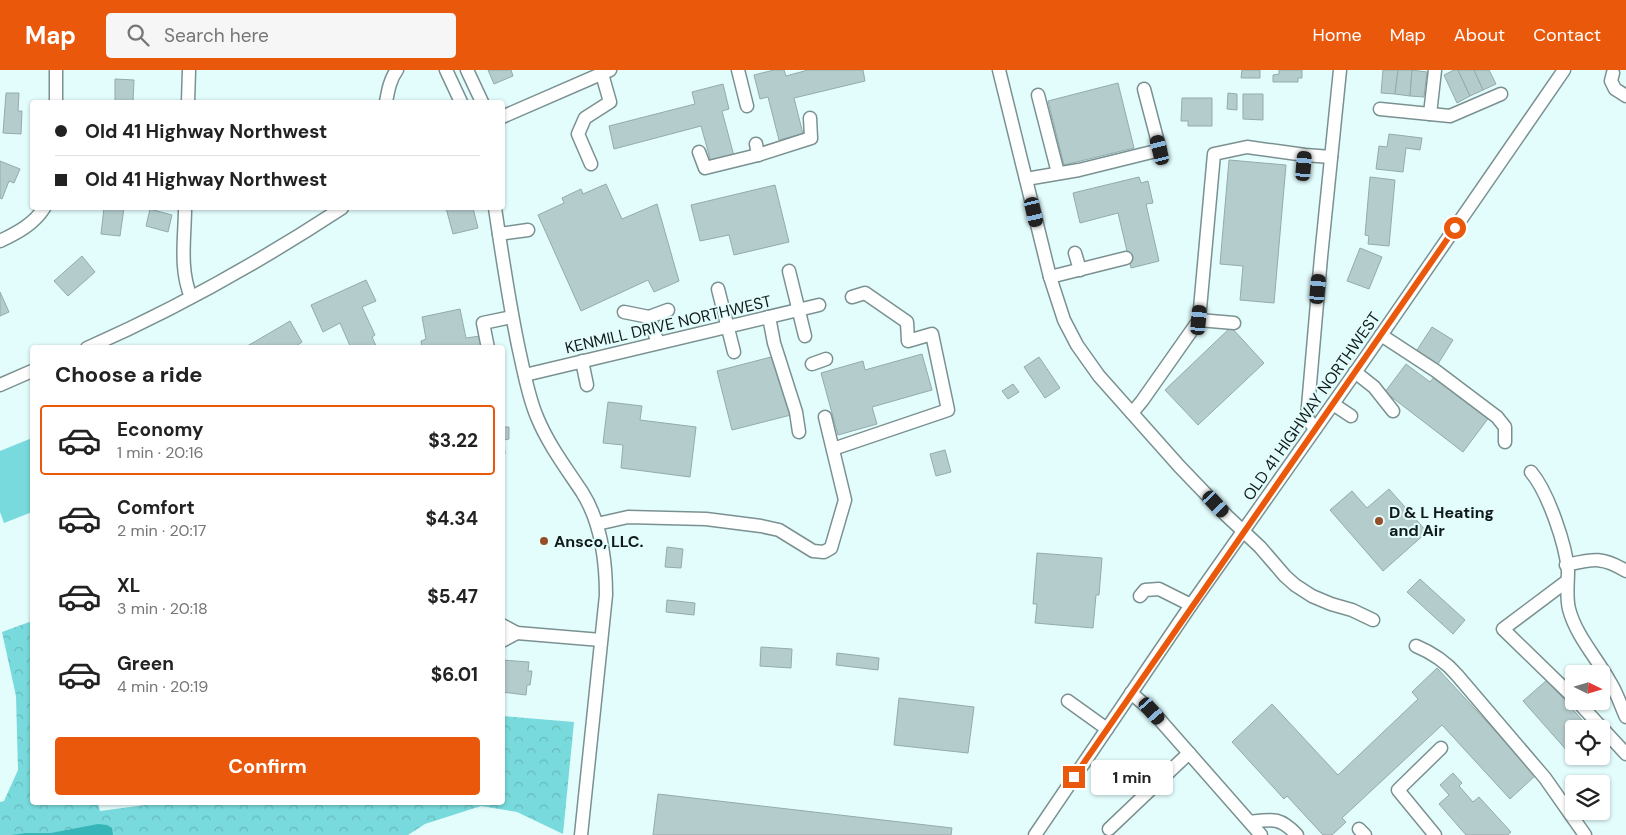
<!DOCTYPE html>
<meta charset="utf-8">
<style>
body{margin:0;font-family:"DM Sans",sans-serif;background:#f6f6f6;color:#222;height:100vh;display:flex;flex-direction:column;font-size:19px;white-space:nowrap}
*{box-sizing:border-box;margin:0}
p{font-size:16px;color:#767676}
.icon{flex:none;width:28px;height:28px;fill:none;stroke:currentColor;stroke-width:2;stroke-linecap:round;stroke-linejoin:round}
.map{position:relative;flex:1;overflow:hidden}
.panel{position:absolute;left:30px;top:275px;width:475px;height:460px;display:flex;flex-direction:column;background:#fff;border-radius:5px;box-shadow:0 1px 4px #0004}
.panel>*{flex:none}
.top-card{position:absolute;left:30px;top:30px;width:475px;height:110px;border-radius:5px;box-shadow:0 1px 4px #0004;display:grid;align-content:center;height:110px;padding:0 25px;background:#fff}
.needle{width:32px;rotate:95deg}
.controls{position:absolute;left:1565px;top:595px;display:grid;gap:10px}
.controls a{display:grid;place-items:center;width:45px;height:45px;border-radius:5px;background:#fff;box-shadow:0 1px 4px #0004;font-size:25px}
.end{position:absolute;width:22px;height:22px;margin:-11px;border:6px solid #ea580c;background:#fff;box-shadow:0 0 0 2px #fff}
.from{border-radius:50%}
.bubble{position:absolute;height:35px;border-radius:5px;background:#fff;box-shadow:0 1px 4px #0004;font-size:16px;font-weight:700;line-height:35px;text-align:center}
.car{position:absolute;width:15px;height:30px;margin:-15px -8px;border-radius:6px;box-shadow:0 0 4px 1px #0007;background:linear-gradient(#222 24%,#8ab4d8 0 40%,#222 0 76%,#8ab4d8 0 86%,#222 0)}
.top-card b{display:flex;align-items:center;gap:18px;height:48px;font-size:19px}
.top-card b+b{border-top:1px solid #e0e0e0}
.top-card i{width:12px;height:12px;background:#222}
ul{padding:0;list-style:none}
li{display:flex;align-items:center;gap:15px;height:70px;margin:0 10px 8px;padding:0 15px;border:2px solid transparent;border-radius:5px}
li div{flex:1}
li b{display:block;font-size:19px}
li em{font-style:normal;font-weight:700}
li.selected{border-color:#ea580c}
li>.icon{width:45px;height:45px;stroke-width:1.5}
h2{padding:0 25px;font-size:22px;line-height:60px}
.cta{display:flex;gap:10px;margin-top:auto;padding:10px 25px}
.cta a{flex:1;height:58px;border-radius:5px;background:#ea580c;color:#fff;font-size:20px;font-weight:700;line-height:58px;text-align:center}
header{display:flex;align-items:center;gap:30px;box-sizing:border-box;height:70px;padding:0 25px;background:#ea580c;color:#fff}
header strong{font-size:24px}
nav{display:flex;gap:28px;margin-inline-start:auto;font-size:18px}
.search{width:350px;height:45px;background:#f6f6f6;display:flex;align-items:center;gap:12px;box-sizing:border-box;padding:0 18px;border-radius:5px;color:#767676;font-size:19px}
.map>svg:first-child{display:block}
</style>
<header>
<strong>Map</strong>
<div class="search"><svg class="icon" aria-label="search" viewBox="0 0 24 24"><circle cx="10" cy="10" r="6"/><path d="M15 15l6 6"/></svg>Search here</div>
<nav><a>Home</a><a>Map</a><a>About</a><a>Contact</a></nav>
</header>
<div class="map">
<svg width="1626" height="765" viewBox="0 0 1626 765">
<defs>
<pattern id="forest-crowns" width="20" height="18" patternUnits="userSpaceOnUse" patternTransform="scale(1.25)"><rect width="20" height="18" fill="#78dadc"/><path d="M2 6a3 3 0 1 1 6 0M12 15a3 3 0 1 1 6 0" fill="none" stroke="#67babc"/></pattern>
</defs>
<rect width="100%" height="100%" fill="#e3fcfc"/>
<polygon fill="url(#forest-crowns)" points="32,551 32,732 98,733 100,741 168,732 502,732 503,646 574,652 563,764 517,742 481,736 425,754 408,765 0,765 0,732 4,731 18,700 16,626 2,562"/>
<polygon fill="#78dadc" points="32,368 32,442 4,453 0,442 0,381"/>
<polygon fill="#35b5b8" points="98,754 107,755 112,758 113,765 11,765 26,763 51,763"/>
<g fill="#b5cccc" stroke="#94abab">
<polygon points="488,0 511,0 513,6 494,14"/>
<polygon points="774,0 784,0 786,6 808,0 863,0 865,11 794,28 803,64 779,70 768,27 760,29 754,5"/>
<polygon points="1242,0 1260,0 1260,8 1241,8"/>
<polygon points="1279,0 1302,0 1302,8 1298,8 1298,12 1273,12 1273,5 1279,4"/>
<polygon points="1383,0 1398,0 1395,24 1381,23"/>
<polygon points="1398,0 1412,0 1410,26 1395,24"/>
<polygon points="1412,0 1427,2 1424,27 1410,26"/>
<polygon points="1454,0 1458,0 1470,26 1457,33 1444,5"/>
<polygon points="1458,0 1474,0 1483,20 1470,26"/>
<polygon points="1474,0 1489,0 1496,14 1483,20"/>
<polygon points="115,9 134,10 133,32 115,32"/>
<polygon points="1118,13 1134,78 1064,95 1048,31"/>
<polygon points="723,14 729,39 722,41 734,86 711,92 701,56 614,79 609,56 695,34 692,22"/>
<polygon points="6,23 19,23 18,41 22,41 21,64 3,63"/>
<polygon points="1228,23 1237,24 1237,40 1227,39"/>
<polygon points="1243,24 1263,24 1263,50 1243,49"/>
<polygon points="1182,28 1212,28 1212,56 1188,56 1188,51 1181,51"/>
<polygon points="1389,64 1422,68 1420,80 1406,78 1403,102 1376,99 1379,76 1387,77"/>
<polygon points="1229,90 1286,95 1274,233 1240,230 1243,196 1220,194"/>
<polygon points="0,91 20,99 14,113 9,111 2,129 0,128"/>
<polygon points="1139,107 1141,113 1148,111 1153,133 1146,134 1159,191 1131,198 1118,143 1080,153 1073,123"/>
<polygon points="1370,107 1395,110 1389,176 1368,174 1369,166 1365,165"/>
<polygon points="606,114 622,149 657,134 679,211 654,222 648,210 581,241 538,145 564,133 562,128 581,119 583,124"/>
<polygon points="775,115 789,172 734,185 729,165 700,171 691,135"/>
<polygon points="104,138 124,138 120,166 101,164"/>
<polygon points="446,138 473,138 478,158 453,164"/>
<polygon points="150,139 172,145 168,162 146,156"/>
<polygon points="1360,178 1382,187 1369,219 1347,211"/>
<polygon points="82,186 95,202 68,226 54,211"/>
<polygon points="366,210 376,231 362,237 375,265 372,267 377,278 351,278 340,253 323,262 311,235"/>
<polygon points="0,222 9,242 0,246"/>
<polygon points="460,239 466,268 480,266 482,276 474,278 422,278 421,271 426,269 422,247"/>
<polygon points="290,251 302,272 293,278 244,278"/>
<polygon points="1231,257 1264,293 1198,355 1165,320"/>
<polygon points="1432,257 1453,270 1436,297 1415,283"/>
<polygon points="922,284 932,320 872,337 877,354 838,365 821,303 863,291 865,300"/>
<polygon points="775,286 791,345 732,360 717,301"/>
<polygon points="1039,287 1060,318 1045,328 1024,297"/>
<polygon points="1406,294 1430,312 1436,305 1490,346 1463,382 1385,322"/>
<polygon points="1013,314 1019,322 1008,329 1002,321"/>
<polygon points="608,332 642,336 640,350 696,357 690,407 621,398 623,375 603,373"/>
<polygon points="502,357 509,357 509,369 504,370 505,384 502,385"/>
<polygon points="945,380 951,402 936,406 930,384"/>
<polygon points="1389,419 1427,462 1383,501 1330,440 1352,421 1367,438"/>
<polygon points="667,477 683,479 681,498 665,497"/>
<polygon points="1037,483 1102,488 1099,525 1096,525 1093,558 1035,553 1037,534 1033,534"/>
<polygon points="1420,509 1465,550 1453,564 1407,522"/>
<polygon points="667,530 695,533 694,545 666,542"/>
<polygon points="761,577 792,579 791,598 760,596"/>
<polygon points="837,583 879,588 878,600 836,595"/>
<polygon points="502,590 529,592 528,601 532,601 530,615 527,615 526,625 502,622"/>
<polygon points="1437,598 1536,705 1510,729 1442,655 1342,748 1346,752 1332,765 1323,765 1287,726 1284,729 1232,672 1272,634 1338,705 1418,629 1412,622"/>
<polygon points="1547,610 1590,659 1574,659 1574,678 1569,683 1523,631"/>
<polygon points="899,628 974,637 968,683 894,675"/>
<polygon points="1453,703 1462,713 1459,716 1473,732 1479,727 1511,762 1508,765 1466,765 1439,734 1449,725 1440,715"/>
<polygon points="658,724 952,758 951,765 653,765"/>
</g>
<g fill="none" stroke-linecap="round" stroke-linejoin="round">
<g stroke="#7b9191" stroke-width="15">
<g id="minor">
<polyline points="446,0 461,32"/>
<polyline points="467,0 482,32"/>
<polyline points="738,0 747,36"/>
<polyline points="999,0 1050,207 1064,250 1077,275 1099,306 1179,396 1227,446 1260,477 1285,506 1295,515 1312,526 1331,534 1352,540 1373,550"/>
<polyline points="1613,3 1611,11 1615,19 1626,26"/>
<polyline points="1038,25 1058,103"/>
<polyline points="56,32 56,0"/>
<polyline points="188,32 189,0"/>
<path d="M386 32C388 21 390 9 397 0"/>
<polyline points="1380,39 1450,46 1501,24"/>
<polyline points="1430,44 1435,0"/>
<polyline points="502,47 610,0"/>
<polyline points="699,82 705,98 758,85 756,74"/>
<polyline points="758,85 811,68 810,48"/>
<polyline points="591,94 578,64 585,48 610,32 602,4"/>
<polyline points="1026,109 1079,100 1160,80 1144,19"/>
<path d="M185 138C185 167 179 199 191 227"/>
<path d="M495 138C502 185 509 233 519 280 524 302 528 326 537 347 548 374 566 398 582 422 601 452 606 489 606 525L581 765"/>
<polyline points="499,164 528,160"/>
<path d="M0 171C17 163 34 154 44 138"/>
<polyline points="1075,183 1080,200"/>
<polyline points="789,201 805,266"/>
<polyline points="1050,207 1126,188"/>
<polyline points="718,219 734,282"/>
<polyline points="624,242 649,247 668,240"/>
<polyline points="649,247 658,273"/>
<polyline points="769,247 774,273 796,342 799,362"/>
<polyline points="1199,250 1214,84 1247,77 1305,85 1331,87"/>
<polyline points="1381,265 1436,301 1497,347 1505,357 1505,372"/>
<path d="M87 278C176 239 261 191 342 138"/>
<polyline points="488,278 483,253 512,247"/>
<polyline points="582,291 587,315"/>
<polyline points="812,294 826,289"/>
<polyline points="1355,302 1374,317 1393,341"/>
<polyline points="525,305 819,235"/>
<polyline points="0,315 32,301"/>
<polyline points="1333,334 1351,346"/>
<polyline points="1132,343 1142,331 1199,250 1234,253"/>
<polyline points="1315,359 1307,348 1321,187 1340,0"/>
<polyline points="833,379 948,340 932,264 908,271 907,252 865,223 852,227"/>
<path d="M1531 402C1548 422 1566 475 1568 501 1568 514 1566 527 1569 539 1576 566 1597 588 1610 612 1617 623 1621 636 1626 647"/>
<polyline points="597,454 628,447 706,449 761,456 779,460 813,481 824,482 831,478 845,430 825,347"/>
<path d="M1566 495C1593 489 1602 486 1626 501"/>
<polyline points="1567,511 1503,559 1574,628"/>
<polyline points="1140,526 1145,520 1159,519 1191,535"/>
<polyline points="502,555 517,563 601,570"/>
<polyline points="502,571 517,563"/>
<path d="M1416 576C1433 583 1445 591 1457 605L1545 708 1585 765"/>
<polyline points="1131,623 1152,641 1261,765"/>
<polyline points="1068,631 1107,659"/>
<polyline points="1577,631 1626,684"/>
<path d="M1250 752C1273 749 1280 747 1297 765"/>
<polyline points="1109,759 1189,683"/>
<polyline points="1359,759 1365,765"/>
<polyline points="1035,765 1191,535 1366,287 1564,0"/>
<polyline points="1435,765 1398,720 1441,678"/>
</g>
</g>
<use href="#minor" stroke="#fff" stroke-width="12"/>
</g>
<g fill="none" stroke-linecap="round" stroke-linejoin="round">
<polyline stroke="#ea580c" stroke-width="6" points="1074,707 1455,158"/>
</g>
<g fill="#954e27" stroke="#e3fcfc" stroke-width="2">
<circle cx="1379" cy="451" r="5"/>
<circle cx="544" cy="471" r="5"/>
</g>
<g text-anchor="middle" stroke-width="4" stroke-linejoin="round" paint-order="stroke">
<g font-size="16" fill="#111a1a" stroke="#e3fcfc">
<text transform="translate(668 254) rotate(-13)" y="6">KENMILL DRIVE NORTHWEST</text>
<text transform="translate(1311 336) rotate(-55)" y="6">OLD 41 HIGHWAY NORTHWEST</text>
</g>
<g font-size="16" font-weight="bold" fill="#111a1a" stroke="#e3fcfc" text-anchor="start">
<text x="1389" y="448">D &amp; L Heating<tspan x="1389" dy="18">and Air</tspan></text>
<text x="554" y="477">Ansco, LLC.</text>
</g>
</g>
</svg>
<div class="controls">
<a><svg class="needle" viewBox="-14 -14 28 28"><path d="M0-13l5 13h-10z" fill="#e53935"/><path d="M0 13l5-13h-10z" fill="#767676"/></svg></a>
<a><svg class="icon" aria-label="locate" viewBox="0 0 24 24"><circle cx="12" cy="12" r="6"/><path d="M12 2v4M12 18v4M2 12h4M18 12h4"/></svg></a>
<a><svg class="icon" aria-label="layers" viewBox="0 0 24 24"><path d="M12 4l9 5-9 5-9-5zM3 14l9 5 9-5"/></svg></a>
</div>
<i class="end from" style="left:1455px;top:158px"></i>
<i class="end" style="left:1074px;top:707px"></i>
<div class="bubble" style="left:1091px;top:690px;width:82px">1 min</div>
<i class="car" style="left:1160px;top:80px;rotate:346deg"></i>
<i class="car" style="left:1304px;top:96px;rotate:5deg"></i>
<i class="car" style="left:1034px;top:142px;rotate:167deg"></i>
<i class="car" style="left:1318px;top:219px;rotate:5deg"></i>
<i class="car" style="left:1199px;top:250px;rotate:5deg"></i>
<i class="car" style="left:1216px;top:434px;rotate:137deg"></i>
<i class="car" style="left:1152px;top:641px;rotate:139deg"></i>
<div class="top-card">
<b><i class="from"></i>Old 41 Highway Northwest</b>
<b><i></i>Old 41 Highway Northwest</b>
</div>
<section class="panel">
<h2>Choose a ride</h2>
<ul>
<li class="selected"><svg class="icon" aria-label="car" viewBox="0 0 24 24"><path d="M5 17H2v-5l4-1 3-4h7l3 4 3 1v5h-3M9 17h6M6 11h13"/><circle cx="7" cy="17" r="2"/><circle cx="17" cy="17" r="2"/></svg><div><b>Economy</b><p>1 min · 20:16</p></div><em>$3.22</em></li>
<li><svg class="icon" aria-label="car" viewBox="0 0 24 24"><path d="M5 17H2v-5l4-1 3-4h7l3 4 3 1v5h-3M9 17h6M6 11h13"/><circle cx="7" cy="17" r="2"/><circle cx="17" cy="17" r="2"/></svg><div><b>Comfort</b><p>2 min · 20:17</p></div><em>$4.34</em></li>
<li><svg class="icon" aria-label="car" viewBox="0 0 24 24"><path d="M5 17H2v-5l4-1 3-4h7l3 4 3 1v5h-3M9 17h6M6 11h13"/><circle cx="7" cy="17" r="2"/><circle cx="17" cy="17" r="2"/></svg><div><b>XL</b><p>3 min · 20:18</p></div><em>$5.47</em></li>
<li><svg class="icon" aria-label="car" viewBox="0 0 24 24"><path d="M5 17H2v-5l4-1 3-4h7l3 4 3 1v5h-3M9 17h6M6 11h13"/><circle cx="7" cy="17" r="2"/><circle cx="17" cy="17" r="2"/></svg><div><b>Green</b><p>4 min · 20:19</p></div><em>$6.01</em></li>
</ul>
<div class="cta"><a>Confirm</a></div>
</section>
</div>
